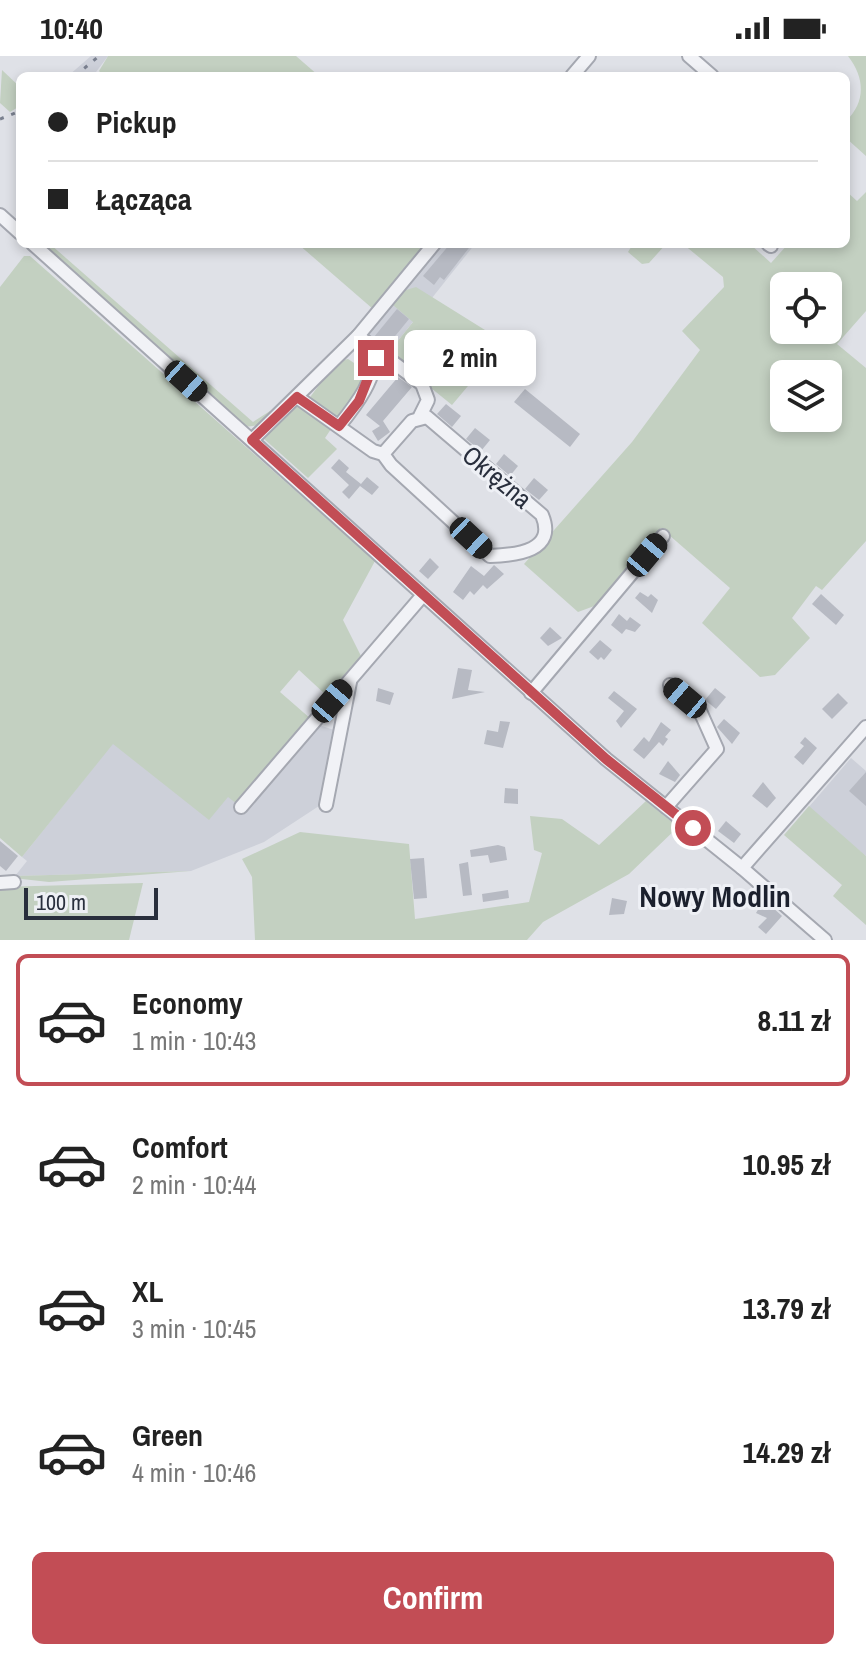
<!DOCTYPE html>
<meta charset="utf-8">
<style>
body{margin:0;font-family:"Archivo Narrow",sans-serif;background:#f6f6f6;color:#222;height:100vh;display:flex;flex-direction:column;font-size:30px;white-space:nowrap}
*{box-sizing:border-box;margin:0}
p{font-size:26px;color:#767676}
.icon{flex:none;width:44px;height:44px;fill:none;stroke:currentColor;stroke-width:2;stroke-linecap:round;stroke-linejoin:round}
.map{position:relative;height:884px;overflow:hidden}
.side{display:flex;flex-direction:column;background:#fff;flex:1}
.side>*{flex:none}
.top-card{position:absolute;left:16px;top:16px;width:834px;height:176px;border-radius:12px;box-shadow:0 4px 12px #0003;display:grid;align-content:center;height:176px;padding:0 32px;background:#fff}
.tools{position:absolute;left:770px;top:216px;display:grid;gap:16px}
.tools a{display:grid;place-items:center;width:72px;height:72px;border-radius:12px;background:#fff;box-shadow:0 4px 12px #0003;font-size:40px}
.scale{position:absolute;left:24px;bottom:20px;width:134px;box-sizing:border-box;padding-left:8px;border:4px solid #292f3d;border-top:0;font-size:22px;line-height:28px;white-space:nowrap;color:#292f3d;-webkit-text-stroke:6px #eef0f5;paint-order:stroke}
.end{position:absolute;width:36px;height:36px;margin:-18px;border:10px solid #c24d55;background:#fff;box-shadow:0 0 0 4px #fff}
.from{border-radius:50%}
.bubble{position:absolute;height:56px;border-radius:12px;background:#fff;box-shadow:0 4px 12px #0003;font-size:26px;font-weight:700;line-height:56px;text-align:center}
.car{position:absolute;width:24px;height:48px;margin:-24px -12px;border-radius:10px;box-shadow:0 0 6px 2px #0007;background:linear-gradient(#222 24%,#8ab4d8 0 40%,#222 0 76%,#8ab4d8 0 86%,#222 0)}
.top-card b{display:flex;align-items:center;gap:28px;height:76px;font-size:30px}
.top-card b+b{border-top:2px solid #e0e0e0}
.top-card i{width:20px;height:20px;background:#222}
ul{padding:14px 0 0;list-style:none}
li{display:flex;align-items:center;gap:24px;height:132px;margin:0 16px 12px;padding:0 16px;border:4px solid transparent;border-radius:12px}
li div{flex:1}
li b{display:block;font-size:30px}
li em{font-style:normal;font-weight:700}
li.current{border-color:#c24d55}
li>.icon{width:72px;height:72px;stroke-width:1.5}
.button{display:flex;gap:16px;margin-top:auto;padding:16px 32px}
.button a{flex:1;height:92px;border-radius:12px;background:#c24d55;color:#fff;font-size:32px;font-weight:700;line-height:92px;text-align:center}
.status{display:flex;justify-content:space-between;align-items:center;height:56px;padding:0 40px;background:#fff;direction:ltr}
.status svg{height:22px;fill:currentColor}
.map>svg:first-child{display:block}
</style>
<div class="status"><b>10:40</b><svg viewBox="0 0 49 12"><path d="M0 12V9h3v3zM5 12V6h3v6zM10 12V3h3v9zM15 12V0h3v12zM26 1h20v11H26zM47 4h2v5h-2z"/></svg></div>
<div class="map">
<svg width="866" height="884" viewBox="0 0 866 884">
<rect width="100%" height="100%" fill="#dfe1e7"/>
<g fill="#cdd0d9">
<polygon points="91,0 108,0 93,20 68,20"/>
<polygon points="439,188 475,188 388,297 367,281"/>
<polygon points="316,668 337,675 322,748 264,786 191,815 15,820 27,805 22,801 113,687 228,741"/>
<polygon points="851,702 866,715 866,800 808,752"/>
</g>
<g fill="#c3d0c1" fill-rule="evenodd">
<polygon points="108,0 296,0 319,20 104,20 99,15"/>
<path d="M848 0H866V100L846 82V65C866 46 865 22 848 0Z"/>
<polygon points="2,14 20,31 20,50 10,56 0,47"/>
<path d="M846 135 857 145 866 136V255L837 288 866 312V485L822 534 816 530 792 562 810 582 775 619 760 621 702 567 730 532 661 472 597 549 578 556 524 508 632 386 700 294 682 275 724 231 723 221 683 188H750L771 207 788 188H846ZM784 230H828V274H784ZM784 318H828V362H784Z"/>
<polygon points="41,188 50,188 253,366 270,355 274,359 260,369 245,371"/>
<polygon points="298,188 427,188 373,253"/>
<polygon points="633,188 666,188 649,207 642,208 628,196"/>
<polygon points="24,200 30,200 375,505 343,564 361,600 326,639 299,614 280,636 311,663 237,748 228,741 209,764 113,688 22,801 0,782 0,231"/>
<polygon points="416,231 485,274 494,299 452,349 388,297 413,266 393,249 406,234"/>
<path d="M348 303 363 313C363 331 351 355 335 364L308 344 336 306Z"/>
<polygon points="299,349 333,370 325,382 337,393 308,422 263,382"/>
<polygon points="646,745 678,771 629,818 543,866 527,884 255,884 252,821 242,803 300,776 409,788 415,863 529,846 542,797 534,794 530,760 562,763 599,789"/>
<polygon points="809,750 866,800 866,869 833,840 842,829 784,779"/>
<polygon points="191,815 49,826 13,822 15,820"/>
<polygon points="143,827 129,884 0,884 0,831"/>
</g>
<g fill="#b7bac3">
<polygon points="450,188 472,188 444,224 440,221 434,229 423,220"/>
<polygon points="397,253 409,263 387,290 374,281"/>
<polygon points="398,321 412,331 383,365 390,376 378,385 372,375 380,370 366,359"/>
<polygon points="525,333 580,378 570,391 514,346"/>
<polygon points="446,348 461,360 452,371 437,358"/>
<polygon points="475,372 490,384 481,395 466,383"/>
<polygon points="504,398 518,410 510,420 496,408"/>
<polygon points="339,403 349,412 346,416 361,428 367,421 379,431 372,439 360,430 349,443 342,436 349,429 331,412"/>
<polygon points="534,422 548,434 539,444 525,433"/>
<polygon points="430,502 439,511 428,523 419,515"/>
<polygon points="494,509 504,518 487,533 483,529 474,539 470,535 463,544 453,536 471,510 484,520"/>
<polygon points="640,536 648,541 651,538 658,544 652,557 635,542"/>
<polygon points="821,538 844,559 836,569 812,548"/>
<polygon points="619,558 627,565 630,561 641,569 635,576 626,573 622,578 611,569"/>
<polygon points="550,571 562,582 548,590 540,582"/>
<polygon points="600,584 612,594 604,604 601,601 598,604 589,596"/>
<polygon points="458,612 472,614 468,634 485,636 452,643"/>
<polygon points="378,632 394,637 390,649 376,645"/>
<polygon points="715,632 726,641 716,653 705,644"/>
<polygon points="614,635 637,653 621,672 616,665 624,655 608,642"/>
<polygon points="838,637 848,647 832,663 822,653"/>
<polygon points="724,663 740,677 732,688 717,671"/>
<polygon points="500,665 510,666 503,692 484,688 487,674 498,676"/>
<polygon points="661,666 671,674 665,681 668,683 663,690 659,686 644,703 633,694 644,681 649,686"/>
<polygon points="805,681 817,692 803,709 794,701 804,690 800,687"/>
<polygon points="668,705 680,719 675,726 659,718"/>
<polygon points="866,716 866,750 849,735"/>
<polygon points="763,726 776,742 767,752 752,740"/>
<polygon points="505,732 518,733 518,748 504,747"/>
<polygon points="726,765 741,778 734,787 718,775"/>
<polygon points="0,785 18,800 6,815 0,810"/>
<polygon points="498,789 505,791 507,804 490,807 488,799 471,801 470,794"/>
<polygon points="424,802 427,842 414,843 410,803"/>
<polygon points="468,806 472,839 463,840 459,808"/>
<polygon points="508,834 509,842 483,846 482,838"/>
<polygon points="612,842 627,845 624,858 609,859"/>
<polygon points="762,847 770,849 782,860 766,878 758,871 767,862 756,857"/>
</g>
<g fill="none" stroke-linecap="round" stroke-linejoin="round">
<g stroke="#a5a8b1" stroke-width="16">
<g id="minor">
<polyline points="689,0 712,20"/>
<polyline points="572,20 589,0"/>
<polyline points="0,159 20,177"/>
<polyline points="33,188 606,703 742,812 825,884"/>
<polyline points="768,188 771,190"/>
<polyline points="358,280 422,328 428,344 420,360"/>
<path d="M297 341 373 395 383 398 391 409 490 500C517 499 557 495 542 459L427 361 412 365 383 398"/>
<path d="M339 370C356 349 378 321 375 292"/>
<polyline points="252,384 358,280 434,188"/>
<polyline points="531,637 663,480"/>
<polyline points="326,749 350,626"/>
<polyline points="241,751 423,539"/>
<polyline points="666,751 717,693 700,655 670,629"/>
<polyline points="742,812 866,671"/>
<polyline points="0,827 14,826"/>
</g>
</g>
<use href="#minor" stroke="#f1f2f6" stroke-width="12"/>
<g stroke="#7a808f" stroke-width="3" stroke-dasharray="4 8" stroke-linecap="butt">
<polyline points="75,20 99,0"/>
<polyline points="0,63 20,55"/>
</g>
</g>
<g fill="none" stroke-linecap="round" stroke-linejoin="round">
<polyline stroke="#c24d55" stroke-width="10" points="376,302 359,345 339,370 297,341 252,384 606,703 693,772"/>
</g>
<g text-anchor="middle" stroke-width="6" stroke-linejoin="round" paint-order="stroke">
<g font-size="26" fill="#292f3d" stroke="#eef0f5">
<text transform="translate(497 421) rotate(40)" y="9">Okrężna</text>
</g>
<g font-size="30" font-weight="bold" fill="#1b202d" stroke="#eef0f5">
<text x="715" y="851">Nowy Modlin</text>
</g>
</g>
</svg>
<div class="tools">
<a><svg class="icon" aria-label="locate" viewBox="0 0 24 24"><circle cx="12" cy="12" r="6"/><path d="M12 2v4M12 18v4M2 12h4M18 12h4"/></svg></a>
<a><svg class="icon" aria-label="layers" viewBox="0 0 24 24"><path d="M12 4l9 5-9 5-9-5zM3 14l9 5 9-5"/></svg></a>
</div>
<div class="scale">100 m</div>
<i class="end from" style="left:693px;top:772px"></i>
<i class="end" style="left:376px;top:302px"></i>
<div class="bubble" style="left:404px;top:274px;width:132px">2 min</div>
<i class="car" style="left:186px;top:325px;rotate:132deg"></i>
<i class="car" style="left:471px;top:482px;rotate:133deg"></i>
<i class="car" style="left:647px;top:499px;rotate:40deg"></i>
<i class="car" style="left:685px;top:642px;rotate:310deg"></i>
<i class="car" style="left:332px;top:645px;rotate:41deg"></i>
<div class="top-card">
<b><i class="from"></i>Pickup</b>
<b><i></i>Łącząca</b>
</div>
</div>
<section class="side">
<ul>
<li class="current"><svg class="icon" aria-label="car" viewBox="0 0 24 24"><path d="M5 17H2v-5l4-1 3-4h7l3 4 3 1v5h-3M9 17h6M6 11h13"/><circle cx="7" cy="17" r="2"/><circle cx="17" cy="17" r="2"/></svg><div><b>Economy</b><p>1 min · 10:43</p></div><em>8.11 zł</em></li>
<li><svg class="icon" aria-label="car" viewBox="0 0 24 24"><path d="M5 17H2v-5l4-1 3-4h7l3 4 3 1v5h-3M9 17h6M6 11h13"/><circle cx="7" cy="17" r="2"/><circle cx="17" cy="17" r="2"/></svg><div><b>Comfort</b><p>2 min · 10:44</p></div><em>10.95 zł</em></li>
<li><svg class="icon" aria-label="car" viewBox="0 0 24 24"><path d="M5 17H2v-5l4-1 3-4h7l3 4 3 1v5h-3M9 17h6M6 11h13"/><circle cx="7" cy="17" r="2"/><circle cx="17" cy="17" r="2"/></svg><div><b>XL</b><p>3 min · 10:45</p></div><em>13.79 zł</em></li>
<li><svg class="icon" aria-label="car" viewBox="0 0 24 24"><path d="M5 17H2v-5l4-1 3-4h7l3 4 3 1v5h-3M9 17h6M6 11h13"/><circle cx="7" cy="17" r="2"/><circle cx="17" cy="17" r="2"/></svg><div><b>Green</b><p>4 min · 10:46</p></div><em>14.29 zł</em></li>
</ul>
<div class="button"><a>Confirm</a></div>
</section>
